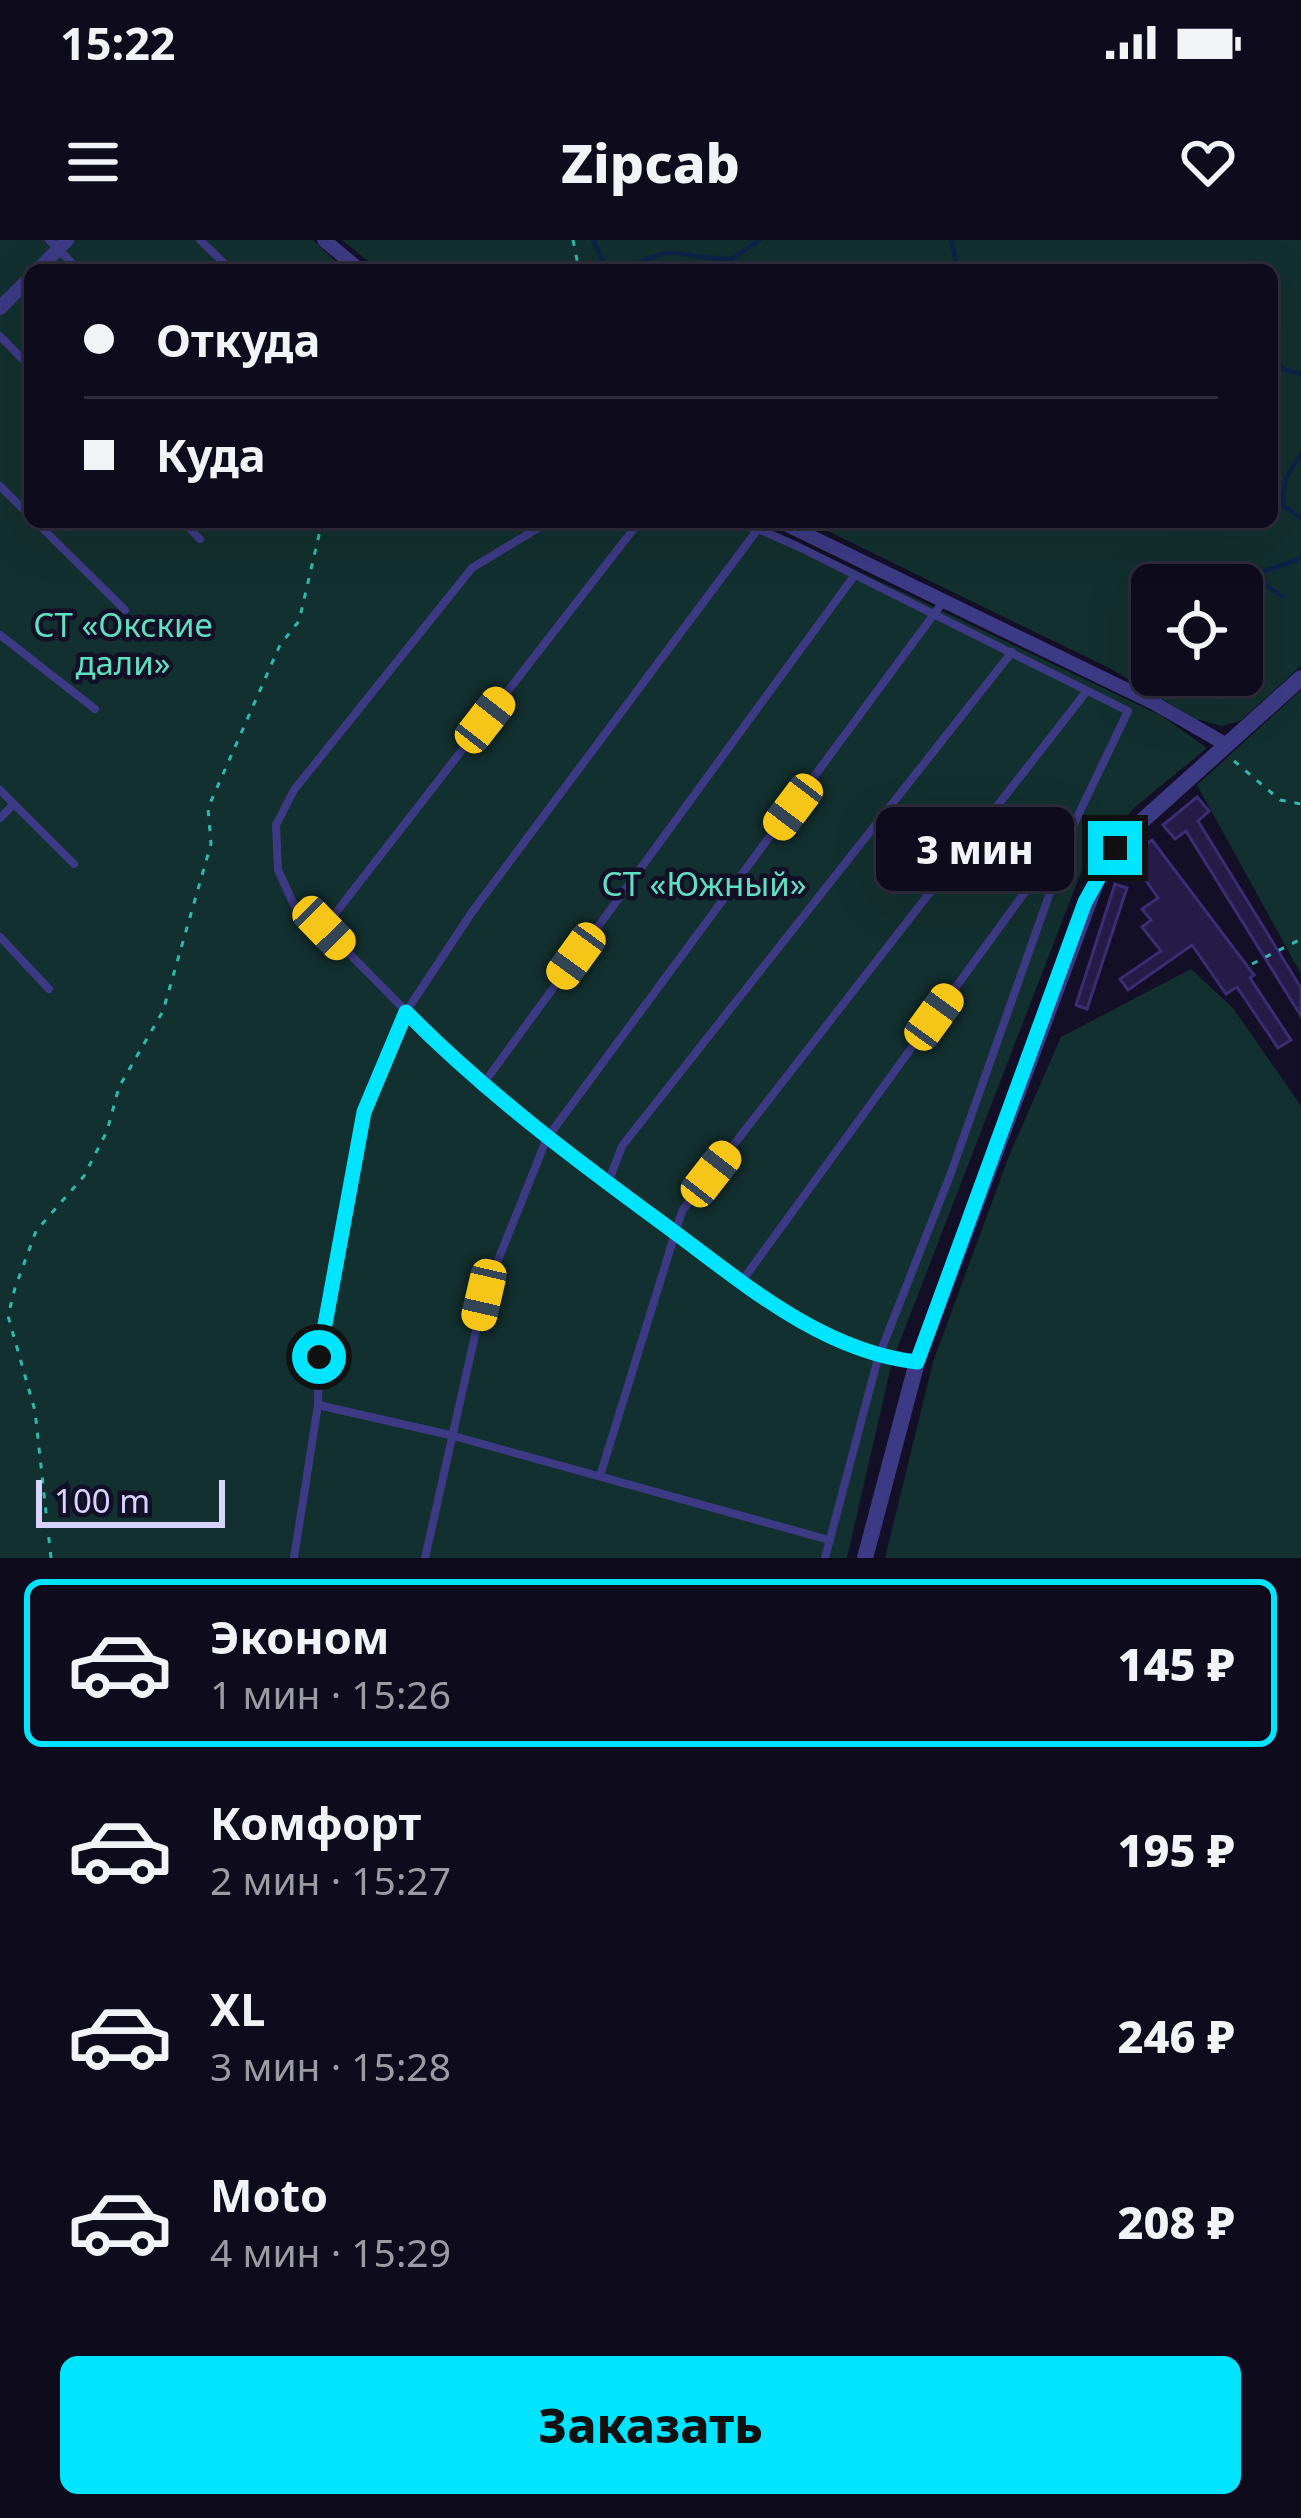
<!DOCTYPE html>
<html lang="ru">
<meta charset="utf-8">
<style>
body{margin:0;font-family:"Noto Sans",sans-serif;background:#171425;color:#f1f3f6;height:100vh;display:flex;flex-direction:column;font-size:45px;white-space:nowrap}
*{box-sizing:border-box;margin:0}
p{font-size:39px;color:#9b9ba3}
.icon{flex:none;width:66px;height:66px;fill:none;stroke:currentColor;stroke-width:2;stroke-linecap:round;stroke-linejoin:round}
.map{position:relative;height:1318px;overflow:hidden}
.side{display:flex;flex-direction:column;background:#0e0b1c;flex:1}
.side>*{flex:none}
.banner{position:absolute;left:24px;top:24px;width:1254px;height:264px;border-radius:18px;box-shadow:0 12px 48px #0002,0 0 0 3px #2e2b3b;display:grid;align-content:center;height:264px;padding:0 60px;background:#0e0b1c}
.fabs{position:absolute;left:1131px;top:324px;display:grid;gap:24px}
.fabs a{display:grid;place-items:center;width:132px;height:132px;border-radius:18px;background:#0e0b1c;box-shadow:0 12px 48px #0002,0 0 0 3px #2e2b3b;font-size:60px}
.scale{position:absolute;left:36px;bottom:30px;width:189px;box-sizing:border-box;padding-left:12px;border:6px solid #d9d4ff;border-top:0;font-size:33px;line-height:42px;white-space:nowrap;color:#d9d4ff;-webkit-text-stroke:9px #130f26;paint-order:stroke}
.end{position:absolute;width:54px;height:54px;margin:-27px;border:15px solid #00e5ff;background:#111;box-shadow:0 0 0 6px #111}
.from{border-radius:50%}
.bubble{position:absolute;height:84px;border-radius:18px;background:#0e0b1c;box-shadow:0 12px 48px #0002,0 0 0 3px #2e2b3b;font-size:39px;font-weight:800;line-height:84px;text-align:center}
.car{position:absolute;width:36px;height:72px;margin:-36px -18px;border-radius:15px;box-shadow:0 0 9px 3px #0007;background:linear-gradient(#f5c518 24%,#345 0 40%,#f5c518 0 76%,#345 0 86%,#f5c518 0)}
.banner b{display:flex;align-items:center;gap:42px;height:114px;font-size:45px}
.banner b+b{border-top:3px solid #2e2b3b}
.banner i{width:30px;height:30px;background:#f1f3f6}
ul{padding:21px 0 0;list-style:none}
li{display:flex;align-items:center;gap:36px;height:168px;margin:0 24px 18px;padding:0 36px;border:6px solid transparent;border-radius:18px}
li div{flex:1}
li b{display:block;font-size:45px}
li em{font-style:normal;font-weight:800}
li.current{border-color:#00e5ff}
li>.icon{width:108px;height:108px;stroke-width:1.5}
.primary-button{display:flex;gap:24px;margin-top:auto;padding:24px 60px}
.primary-button a{flex:1;height:138px;border-radius:18px;background:#00e5ff;color:#111;font-size:48px;font-weight:800;line-height:138px;text-align:center}
.status{display:flex;justify-content:space-between;align-items:center;height:84px;padding:0 60px;background:#0e0b1c;direction:ltr}
.status svg{height:33px;fill:currentColor}
header{display:flex;justify-content:space-between;align-items:center;height:156px;padding:0 60px;background:#0e0b1c;font-size:54px;font-weight:800}
.map>svg:first-child{display:block}
</style>
<div class="status"><b>15:22</b><svg viewBox="0 0 49 12"><path d="M0 12V9h3v3zM5 12V6h3v6zM10 12V3h3v9zM15 12V0h3v12zM26 1h20v11H26zM47 4h2v5h-2z"/></svg></div>
<header><svg class="icon" aria-label="menu" viewBox="0 0 24 24"><path d="M4 6h16M4 12h16M4 18h16"/></svg>Zipcab<svg class="icon" aria-label="heart" viewBox="0 0 24 24"><path d="M12 20l-8-8c-3-5 5-10 8-4 3-6 11-1 8 4z"/></svg></header>
<div class="map">
<svg width="1301" height="1318" viewBox="0 0 1301 1318">
<rect width="100%" height="100%" fill="#130f26"/>
<g fill="#12302f" fill-rule="evenodd">
<polygon points="0,0 313,0 345,30 30,30 30,282 755,282 1162,476 1207,508 1135,567 1085,622 892,1122 847,1318 0,1318"/>
<path d="M342 0H1301V426L1240 481 1222 486 1196 479 1109 428 809 282H1272V30H379ZM1152 345H1242V435H1152Z"/>
<polygon points="1301,450 1301,734 1197,545"/>
<polygon points="1191,729 1233,768 1301,866 1301,1318 885,1318 933,1122 1009,916 1061,797"/>
</g>
<g fill="none" stroke-linecap="round" stroke-linejoin="round">
<g stroke="#0c2248" stroke-width="4.5">
<path d="M593 0 605 25 631 27C679 0 683 20 731 19L760 0"/>
<polyline points="951,0 958,30"/>
<polyline points="1272,114 1283,129 1301,134"/>
<polyline points="1301,214 1286,238 1282,265 1301,278"/>
<polyline points="1283,357 1265,345 1263,332 1301,318"/>
</g>
</g>
<g fill="#241b47" stroke="#3b2d73" stroke-width="3">
<polygon points="1197,557 1209,571 1198,581 1301,748 1301,776 1186,591 1175,599 1163,585"/>
<polygon points="1152,600 1254,735 1250,738 1291,800 1278,808 1237,747 1226,754 1192,705 1128,750 1120,739 1161,711 1142,687 1151,680 1142,669 1158,658 1129,616"/>
<polygon points="1115,644 1127,648 1087,769 1076,765"/>
</g>
<g fill="none" stroke-linecap="round" stroke-linejoin="round">
<g stroke="#2fb8b0" stroke-width="3" stroke-dasharray="6 9" stroke-linecap="butt">
<polyline points="573,0 579,30"/>
<polyline points="1234,521 1280,560 1301,564"/>
<polyline points="1252,724 1301,699"/>
<polyline points="51,1318 35,1171 8,1076 15,1048 36,991 84,936 107,891 119,847 163,771 211,604 208,568 280,405 299,381 322,282"/>
</g>
<g stroke="#3d3a85" stroke-width="8">
<polyline points="49,0 79,30"/>
<polyline points="200,0 231,30"/>
<polyline points="0,96 30,127"/>
<polyline points="0,246 30,276"/>
<polyline points="36,282 125,370"/>
<polyline points="183,282 200,299"/>
<polyline points="548,282 472,328 294,550 276,585 278,630 294,665 324,688 481,847 742,1041 815,1088 878,1118 825,1318"/>
<polyline points="722,282 758,289 797,306 1128,471 1073,586 742,1041"/>
<polyline points="0,395 95,469"/>
<polyline points="0,550 74,624"/>
<polyline points="0,578 13,565"/>
<polyline points="324,688 639,282"/>
<polyline points="0,697 49,749"/>
<polyline points="481,847 854,336"/>
<polyline points="608,943 622,906 1012,412"/>
<polyline points="916,1122 878,1118 951,933 1071,593"/>
<polyline points="318,1165 450,1195 829,1300"/>
<polyline points="600,1236 682,971 1086,452"/>
<polyline points="294,1318 318,1165 319,1117 364,872 406,772 472,672 758,289"/>
<polyline points="425,1318 484,1055 547,898 943,362"/>
</g>
<g stroke="#3d3a85" stroke-width="14">
<polyline points="324,0 360,30"/>
<polyline points="38,30 67,0"/>
<polyline points="0,68 30,38"/>
<polyline points="781,282 1154,463 1227,505"/>
</g>
<polyline stroke="#3d3a85" stroke-width="16" points="865,1318 917,1122 1102,627 1122,599 1301,438"/>
</g>
<g fill="none" stroke-linecap="round" stroke-linejoin="round">
<path stroke="#00e5ff" stroke-width="15" d="M319 1117 364 872 406 772C485 852 572 917 662 983 739 1039 819 1111 917 1122L1085 662 1115 608"/>
</g>
<g text-anchor="middle" stroke-width="9" stroke-linejoin="round" paint-order="stroke">
<g font-size="33" fill="#5fe0c0" stroke="#130f26">
<text x="123" y="397">СТ «Окские<tspan x="123" dy="38">дали»</tspan></text>
<text x="704" y="656">СТ «Южный»</text>
</g>
</g>
</svg>
<div class="fabs">
<a><svg class="icon" aria-label="locate" viewBox="0 0 24 24"><circle cx="12" cy="12" r="6"/><path d="M12 2v4M12 18v4M2 12h4M18 12h4"/></svg></a>
</div>
<div class="scale">100 m</div>
<i class="end from" style="left:319px;top:1117px"></i>
<i class="end" style="left:1115px;top:608px"></i>
<div class="bubble" style="left:876px;top:567px;width:198px">3 мин</div>
<i class="car" style="left:485px;top:480px;rotate:38deg"></i>
<i class="car" style="left:793px;top:567px;rotate:217deg"></i>
<i class="car" style="left:324px;top:688px;rotate:136deg"></i>
<i class="car" style="left:576px;top:716px;rotate:216deg"></i>
<i class="car" style="left:934px;top:777px;rotate:36deg"></i>
<i class="car" style="left:711px;top:934px;rotate:38deg"></i>
<i class="car" style="left:484px;top:1055px;rotate:193deg"></i>
<div class="banner">
<b><i class="from"></i>Откуда</b>
<b><i></i>Куда</b>
</div>
</div>
<section class="side">
<ul>
<li class="current"><svg class="icon" aria-label="car" viewBox="0 0 24 24"><path d="M5 17H2v-5l4-1 3-4h7l3 4 3 1v5h-3M9 17h6M6 11h13"/><circle cx="7" cy="17" r="2"/><circle cx="17" cy="17" r="2"/></svg><div><b>Эконом</b><p>1 мин · 15:26</p></div><em>145 ₽</em></li>
<li><svg class="icon" aria-label="car" viewBox="0 0 24 24"><path d="M5 17H2v-5l4-1 3-4h7l3 4 3 1v5h-3M9 17h6M6 11h13"/><circle cx="7" cy="17" r="2"/><circle cx="17" cy="17" r="2"/></svg><div><b>Комфорт</b><p>2 мин · 15:27</p></div><em>195 ₽</em></li>
<li><svg class="icon" aria-label="car" viewBox="0 0 24 24"><path d="M5 17H2v-5l4-1 3-4h7l3 4 3 1v5h-3M9 17h6M6 11h13"/><circle cx="7" cy="17" r="2"/><circle cx="17" cy="17" r="2"/></svg><div><b>XL</b><p>3 мин · 15:28</p></div><em>246 ₽</em></li>
<li><svg class="icon" aria-label="car" viewBox="0 0 24 24"><path d="M5 17H2v-5l4-1 3-4h7l3 4 3 1v5h-3M9 17h6M6 11h13"/><circle cx="7" cy="17" r="2"/><circle cx="17" cy="17" r="2"/></svg><div><b>Moto</b><p>4 мин · 15:29</p></div><em>208 ₽</em></li>
</ul>
<div class="primary-button"><a>Заказать</a></div>
</section>
